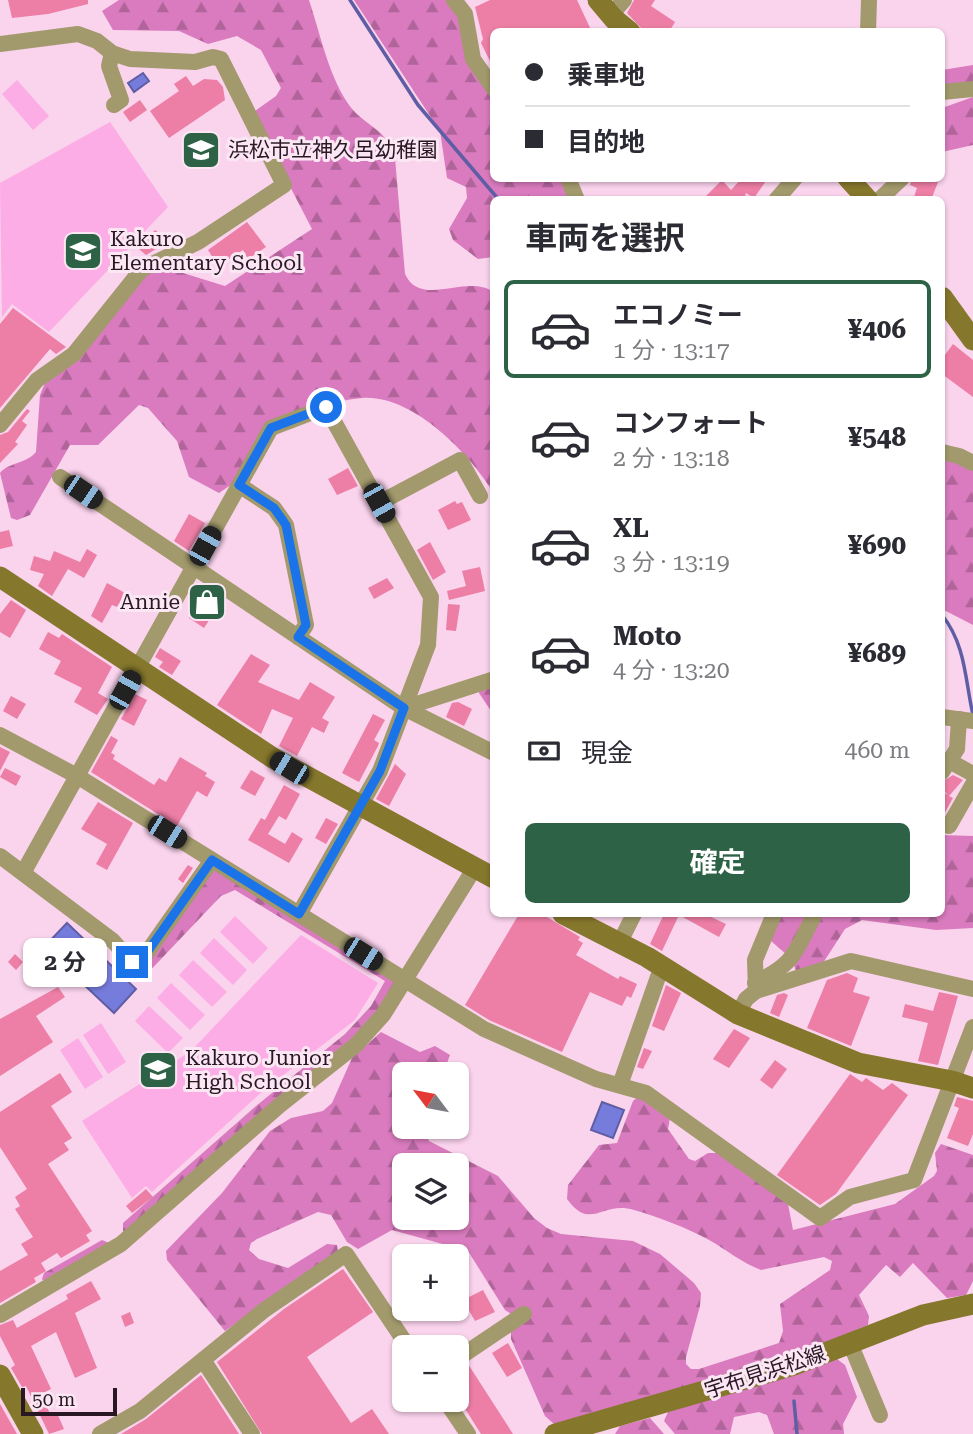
<!DOCTYPE html>
<html lang="ja">
<meta charset="utf-8">
<style>
body{margin:0;font-family:"Roboto Serif","Noto Sans JP",serif;background:#f7f7f7;color:#2b2b33;height:100vh;display:flex;flex-direction:column;font-size:26px;white-space:nowrap}
*{box-sizing:border-box;margin:0}
p{font-size:23px;color:#7c7c81}
.icon{flex:none;width:38px;height:38px;fill:none;stroke:currentColor;stroke-width:2;stroke-linecap:round;stroke-linejoin:round}
.map{position:relative;flex:1;overflow:hidden}
.details{position:absolute;left:490px;top:196px;width:455px;height:721px;display:flex;flex-direction:column;background:#fff;border-radius:10px;box-shadow:0 2px 5px #0004}
.details>*{flex:none}
.hud{position:absolute;left:490px;top:28px;width:455px;height:154px;border-radius:10px;box-shadow:0 2px 5px #0004;display:grid;align-content:center;height:154px;padding:0 35px;background:#fff}
.needle{width:46px;rotate:302deg}
.buttons{position:absolute;left:392px;top:1062px;display:grid;gap:14px}
.buttons a{display:grid;place-items:center;width:77px;height:77px;border-radius:10px;background:#fff;box-shadow:0 2px 5px #0004;font-size:35px}
.scale{position:absolute;left:21px;bottom:18px;width:96px;box-sizing:border-box;padding-left:7px;border:4px solid #291824;border-top:0;font-size:19px;line-height:24px;white-space:nowrap;color:#291824;-webkit-text-stroke:5px #fbe7f4;paint-order:stroke}
.end{position:absolute;width:32px;height:32px;margin:-16px;border:9px solid #1a73e8;background:#fff;box-shadow:0 0 0 4px #fff}
.from{border-radius:50%}
.bubble{position:absolute;height:49px;border-radius:10px;background:#fff;box-shadow:0 2px 5px #0004;font-size:23px;font-weight:700;line-height:49px;text-align:center}
.car{position:absolute;width:21px;height:42px;margin:-21px -10px;border-radius:9px;box-shadow:0 0 5px 2px #0007;background:linear-gradient(#222 24%,#8ab4d8 0 40%,#222 0 76%,#8ab4d8 0 86%,#222 0)}
.hud b{display:flex;align-items:center;gap:24px;height:66px;font-size:26px}
.hud b+b{border-top:2px solid #e1e1e2}
.hud i{width:18px;height:18px;background:#2b2b33}
ul{padding:0;list-style:none}
li{display:flex;align-items:center;gap:21px;height:98px;margin:0 14px 10px;padding:0 21px;border:4px solid transparent;border-radius:10px}
li div{flex:1}
li b{display:block;font-size:26px}
li em{font-style:normal;font-weight:700}
li.current{border-color:#2e6246}
li>.icon{width:63px;height:63px;stroke-width:1.5}
h2{padding:0 35px;font-size:32px;line-height:84px}
.pay{display:flex;align-items:center;gap:18px;height:77px;padding:0 35px;font-size:26px}
.pay p{margin-inline-start:auto}
.cta{display:flex;gap:14px;margin-top:auto;padding:14px 35px}
.cta a{flex:1;height:80px;border-radius:10px;background:#2e6246;color:#fff;font-size:28px;font-weight:700;line-height:80px;text-align:center}
.map>svg:first-child{display:block}
</style>
<div class="map">
<svg width="973" height="1434" viewBox="0 0 973 1434">
<defs>
<pattern id="forest-firs" width="22" height="20" patternUnits="userSpaceOnUse" patternTransform="scale(1.75)"><rect width="22" height="20" fill="#d97bbe"/><path d="M5 1l3.5 6h-7zM16 11l3.5 6h-7z" fill="#b0649a"/></pattern>
</defs>
<rect width="100%" height="100%" fill="#fad3ed"/>
<g fill="#fdade5">
<polygon points="17,80 49,116 33,130 2,94"/>
<polygon points="110,122 168,207 49,332 12,304 2,317 0,183"/>
<polygon points="235,916 268,948 253,964 220,932"/>
<polygon points="301,935 378,983 355,1020 264,1090 152,1192 146,1186 132,1198 82,1121 191,1051"/>
<polygon points="214,938 247,970 233,985 200,953"/>
<polygon points="193,960 227,992 212,1007 179,975"/>
<polygon points="171,983 205,1015 190,1030 157,998"/>
<polygon points="149,1006 183,1038 168,1053 135,1021"/>
<polygon points="101,1023 126,1062 108,1074 83,1035"/>
<polygon points="78,1038 103,1077 85,1089 60,1050"/>
</g>
<g fill="url(#forest-firs)" fill-rule="evenodd">
<path d="M119 0H309C320 33 328 73 347 102 363 127 386 126 395 158L405 274C421 309 467 273 493 292V492C469 453 412 394 362 398 329 401 298 414 267 423L235 482 219 493 189 477 177 441 148 408 139 405 98 445H70L30 515 17 520 11 518 0 473C9 462 26 464 36 452L40 395 45 383 146 274 162 268 170 269 225 286 312 229 255 119V111L276 96 281 88 261 50 237 36 208 44 179 31 113 30 102 11Z"/>
<polygon points="354,0 448,0 460,16 468,61 493,98 494,178 563,179 570,199 494,200 493,257 478,259 453,240 449,229 467,198 466,187 447,178 440,131"/>
<polygon points="973,65 973,82 942,85 942,70"/>
<polygon points="973,97 973,145 942,152 942,108"/>
<polygon points="942,456 973,468 973,625 942,609"/>
<polygon points="493,684 493,714 479,693 480,689"/>
<polygon points="942,835 973,836 973,928 936,930 862,920 845,929 823,963 796,971 794,965 820,914 942,914"/>
<polygon points="218,870 395,980 396,984 362,1032 129,1231 123,1231 123,1223 256,1106 345,1034 371,1006 385,981 235,890 221,896 143,978 138,979 211,872"/>
<polygon points="778,914 809,914 786,954 771,941"/>
<path d="M381 1032 420 1052 435 1046 450 1055 443 1074H404V1127H423L429 1141 498 1176 534 1218 547 1228 561 1234 633 1241 660 1254 694 1283 701 1293 700 1306 686 1357V1364L691 1369H699L779 1343 783 1331 780 1304 830 1270 832 1261 824 1257 761 1270C742 1263 727 1250 709 1240 687 1228 659 1217 634 1210 602 1200 591 1232 567 1199L568 1185 599 1145 617 1143 633 1101 639 1096 670 1118 668 1129 689 1159 695 1161 708 1153H717L788 1204 793 1230 895 1204 934 1176 937 1171 935 1153 941 1144 973 1155V1281L966 1295 947 1298 913 1263 900 1277 886 1265 859 1295 869 1316 868 1325 791 1357 554 1424 545 1416 511 1339V1314L505 1310 468 1251 392 1230 358 1249 347 1242 331 1215 318 1212 257 1239 251 1243 249 1250 259 1259 288 1268 327 1244 337 1245 338 1251 225 1331 167 1260 166 1251 222 1193 270 1131 291 1118 323 1111 332 1103 352 1058ZM404 1166H457V1218H404Z"/>
<polygon points="102,1240 109,1243 44,1281 42,1279 44,1273"/>
<polygon points="837,1359 845,1365 857,1397 843,1424 844,1434 774,1434 767,1415 759,1412 734,1417 730,1434 675,1434 664,1421 668,1412"/>
<polygon points="650,1418 664,1434 615,1434 620,1426"/>
</g>
<g fill="#767cdb" stroke="#5f5ea4" stroke-width="2">
<polygon points="143,73 149,81 134,92 128,83"/>
<polygon points="67,923 136,989 114,1013 44,947"/>
<polygon points="602,1102 624,1110 613,1138 591,1130"/>
</g>
<g fill="none" stroke-linecap="round" stroke-linejoin="round">
<g stroke="#5f5ea4" stroke-width="3.5">
<polyline points="350,0 418,105 499,200"/>
<path d="M942 615C966 645 965 680 973 715"/>
<polyline points="794,1401 797,1434"/>
</g>
</g>
<g fill="#ed7ea5">
<polygon points="8,0 88,0 88,4 48,14 12,18"/>
<polygon points="490,0 577,0 592,32 494,32 494,69 481,43 483,39 475,7"/>
<polygon points="634,0 655,0 651,6 675,22 669,32 642,29 627,13"/>
<polygon points="186,76 193,86 204,79 217,80 223,87 225,100 169,138 150,111 179,91 174,84"/>
<polygon points="140,100 147,110 130,122 123,112"/>
<polygon points="742,178 768,178 754,198 746,193 745,195 750,200 702,200 722,180 731,190"/>
<polygon points="912,178 938,182 931,200 913,200 917,188 910,185"/>
<polygon points="247,222 266,247 248,259 243,250 218,266 208,250"/>
<polygon points="155,230 169,241 146,255 139,249"/>
<polygon points="13,308 66,347 56,354 50,349 0,408 0,324"/>
<polygon points="953,344 973,360 973,397 942,374 942,359"/>
<polygon points="27,409 30,411 22,421 27,425 15,442 18,444 0,463 0,435 8,432"/>
<polygon points="348,468 358,486 337,495 328,479"/>
<polygon points="455,501 457,504 462,502 471,520 448,530 438,510"/>
<polygon points="189,514 205,523 189,551 174,541"/>
<polygon points="9,530 13,546 0,549 0,532"/>
<polygon points="430,542 446,572 433,580 417,550"/>
<polygon points="87,549 97,555 84,578 68,569 52,596 38,586 44,574 30,570 34,556 50,561 54,551 80,562"/>
<polygon points="480,567 485,591 449,600 447,591 466,586 462,571"/>
<polygon points="387,578 394,588 374,599 368,588"/>
<polygon points="107,583 125,593 117,607 112,605 102,623 91,616"/>
<polygon points="206,592 221,602 204,628 189,618"/>
<polygon points="11,600 26,610 10,638 0,632 0,614"/>
<polygon points="448,604 460,605 456,631 446,630"/>
<polygon points="48,632 59,638 62,634 112,667 98,693 108,699 97,715 74,702 82,688 54,674 61,661 39,649"/>
<polygon points="160,648 181,661 172,675 159,667 163,662 155,657"/>
<polygon points="251,654 270,665 258,682 299,700 310,682 335,697 322,718 329,722 324,733 312,727 297,756 279,746 293,718 272,709 261,734 217,705"/>
<polygon points="135,694 147,700 134,726 121,719"/>
<polygon points="11,696 26,704 17,719 3,711"/>
<polygon points="458,702 472,709 464,726 446,717 452,703"/>
<polygon points="373,714 385,720 374,740 379,743 378,746 359,782 342,773"/>
<polygon points="111,736 118,740 111,753 115,755 113,759 154,785 159,778 166,782 180,757 207,773 205,776 215,782 207,797 197,791 177,826 91,772"/>
<polygon points="0,747 10,752 0,771"/>
<polygon points="395,764 406,774 389,806 376,799"/>
<polygon points="5,768 21,776 16,786 0,777"/>
<polygon points="251,770 265,778 255,796 240,788"/>
<polygon points="953,775 963,780 949,796 953,798 942,818 942,791 948,795 942,788 942,782"/>
<polygon points="284,785 300,794 286,820 279,816 268,834 285,844 292,832 303,839 289,863 248,840 261,818 265,820"/>
<polygon points="98,802 133,823 107,870 96,864 107,844 81,829"/>
<polygon points="326,818 338,824 326,844 315,838"/>
<polygon points="188,865 193,868 183,883 178,879"/>
<polygon points="519,914 542,914 580,937 578,940 583,943 576,955 618,979 620,976 637,984 631,998 627,996 622,1006 590,992 562,1052 489,1020 465,1005"/>
<polygon points="664,914 705,914 726,924 719,937 679,915 662,951 650,944"/>
<polygon points="15,954 23,962 16,970 8,962"/>
<polygon points="847,973 858,978 853,992 870,997 851,1046 807,1028 827,980"/>
<polygon points="666,985 681,993 664,1031 652,1026"/>
<polygon points="58,987 65,997 36,1016 53,1042 0,1076 0,1019"/>
<polygon points="939,992 958,996 938,1065 918,1061 928,1023 902,1017 905,1004 933,1011"/>
<polygon points="784,993 788,995 779,1017 770,1013 777,995"/>
<polygon points="734,1029 750,1038 729,1068 713,1059"/>
<polygon points="644,1048 652,1051 643,1069 637,1067"/>
<polygon points="775,1060 787,1069 772,1089 760,1080"/>
<polygon points="60,1073 72,1092 51,1106 72,1138 64,1143 69,1150 48,1164 92,1231 86,1235 90,1241 61,1258 57,1253 41,1263 46,1271 34,1278 36,1282 0,1303 0,1271 28,1255 21,1244 33,1237 15,1209 20,1206 15,1197 27,1189 0,1147 0,1112"/>
<polygon points="850,1074 862,1082 866,1078 883,1090 892,1083 908,1095 836,1194 820,1205 777,1175"/>
<polygon points="957,1097 973,1101 973,1134 968,1146 947,1138 959,1108 954,1106"/>
<polygon points="146,1189 153,1197 132,1213 126,1206"/>
<polygon points="343,1269 373,1312 307,1357 351,1423 372,1409 389,1434 262,1434 217,1362 284,1309"/>
<polygon points="91,1281 101,1299 75,1313 97,1368 75,1378 56,1332 31,1346 51,1389 41,1394 51,1416 57,1413 64,1429 49,1434 26,1386 22,1387 11,1368 15,1365 0,1336 0,1325 13,1320 17,1328 68,1299 66,1295"/>
<polygon points="483,1290 495,1312 475,1321 463,1300"/>
<polygon points="130,1312 134,1323 125,1327 121,1316"/>
<polygon points="508,1343 522,1368 507,1377 492,1353"/>
<polygon points="468,1364 513,1434 481,1434 457,1396 457,1370"/>
<polygon points="201,1375 239,1434 121,1434 146,1419"/>
<polygon points="0,1404 17,1434 0,1434"/>
</g>
<g fill="none" stroke-linecap="round" stroke-linejoin="round">
<g stroke="#a29a6c" stroke-width="16">
<polyline points="454,0 465,14 473,59 494,89"/>
<polyline points="611,15 624,0"/>
<polyline points="868,32 869,0"/>
<polyline points="0,44 78,34 97,41 112,53 130,59 195,62 213,57 221,59 284,185 198,242 142,269 74,354 37,380 0,425"/>
<polyline points="112,53 109,66 121,100 114,105"/>
<polyline points="942,92 973,89"/>
<polyline points="568,178 577,200"/>
<polyline points="776,200 795,178"/>
<polyline points="879,200 902,178"/>
<polyline points="942,452 959,456 973,463"/>
<polyline points="60,477 404,708 494,753"/>
<polyline points="239,485 274,508 286,525 306,625 298,637"/>
<polyline points="379,503 460,460 480,496"/>
<polyline points="404,708 494,679"/>
<polyline points="942,717 973,721"/>
<polyline points="0,735 77,776 484,1029 596,1079 646,1093 820,1218 850,1197 914,1180 973,1027"/>
<polyline points="951,762 973,774"/>
<polyline points="942,772 957,749 959,719"/>
<polyline points="949,826 973,784"/>
<polyline points="0,856 113,941 132,962 141,961 212,860"/>
<polyline points="23,873 271,428 326,407 431,597 428,645 380,771 299,914"/>
<polyline points="620,942 634,914"/>
<path d="M755 983C797 962 794 953 815 914"/>
<polyline points="756,991 755,960 774,914"/>
<polyline points="738,1014 746,999 756,991 851,961 973,989"/>
<polyline points="620,1085 658,977 665,968"/>
<polyline points="0,1315 121,1244 280,1105 356,1045 383,1015 474,869"/>
<polyline points="850,1343 880,1415"/>
<polyline points="457,1359 524,1314"/>
<polyline points="203,1360 252,1434"/>
<polyline points="445,1400 468,1434"/>
<polyline points="100,1434 140,1411 263,1311 346,1254 409,1348"/>
</g>
<g stroke="#85772c" stroke-width="21">
<polyline points="598,0 614,19 630,32"/>
<polyline points="848,178 868,200"/>
<polyline points="942,297 973,340"/>
<polyline points="0,577 273,758 494,878"/>
<polyline points="563,914 647,957 738,1014 858,1063 952,1081 973,1088"/>
<polyline points="0,1375 33,1434"/>
<polyline points="555,1434 794,1365 923,1315 973,1304"/>
</g>
</g>
<g fill="none" stroke-linecap="round" stroke-linejoin="round">
<polyline stroke="#1a73e8" stroke-width="9" points="132,962 141,961 212,860 299,914 380,771 404,708 298,637 306,625 286,525 274,508 239,485 271,428 326,407"/>
</g>
<defs>
<g id="school-square" transform="scale(2.0125)"><rect x="-9" y="-9" width="18" height="18" rx="4" fill="#2e6246" stroke="#fbe7f4"/><path d="M0-5L7-2L0 1L-7-2ZM-4 1L0 2.5L4 1V4Q0 6-4 4Z" fill="#fff"/></g>
<g id="shop-square" transform="scale(2.0125)"><rect x="-9" y="-9" width="18" height="18" rx="4" fill="#2e6246" stroke="#fbe7f4"/><path d="M-5-2.5h2.3a2.7 3.5 0 0 1 5.4 0H5L5.5 6h-11ZM-1.5-2.5h3a1.5 2.3 0 0 0-3 0Z" fill="#fff"/></g>
</defs>
<g fill-rule="evenodd">
<use href="#school-square" x="201" y="150"/>
<use href="#school-square" x="83" y="251"/>
<use href="#shop-square" x="207" y="602"/>
<use href="#school-square" x="158" y="1070"/>
</g>
<g text-anchor="middle" stroke-width="6" stroke-linejoin="round" paint-order="stroke">
<g font-size="21" fill="#291824" stroke="#fbe7f4" text-anchor="start">
<text x="228" y="157">浜松市立神久呂幼稚園</text>
<text x="110" y="246">Kakuro<tspan x="110" dy="24">Elementary School</tspan></text>
<text x="180" y="609" text-anchor="end">Annie</text>
<text x="185" y="1065">Kakuro Junior<tspan x="185" dy="24">High School</tspan></text>
</g>
<g font-size="21" fill="#291824" stroke="#fbe7f4">
<text transform="translate(765 1372) rotate(-18)" y="7">宇布見浜松線</text>
</g>
</g>
</svg>
<div class="buttons">
<a><svg class="needle" viewBox="-14 -14 28 28"><path d="M0-13l5 13h-10z" fill="#e53935"/><path d="M0 13l5-13h-10z" fill="#7c7c81"/></svg></a>
<a><svg class="icon" aria-label="layers" viewBox="0 0 24 24"><path d="M12 4l9 5-9 5-9-5zM3 14l9 5 9-5"/></svg></a>
<a>+</a>
<a>−</a>
</div>
<div class="scale">50 m</div>
<i class="end from" style="left:326px;top:407px"></i>
<i class="end" style="left:132px;top:962px"></i>
<div class="bubble" style="left:23px;top:938px;width:84px">2 分</div>
<i class="car" style="left:83px;top:492px;rotate:124deg"></i>
<i class="car" style="left:379px;top:503px;rotate:151deg"></i>
<i class="car" style="left:205px;top:546px;rotate:29deg"></i>
<i class="car" style="left:125px;top:690px;rotate:29deg"></i>
<i class="car" style="left:289px;top:768px;rotate:301deg"></i>
<i class="car" style="left:167px;top:832px;rotate:122deg"></i>
<i class="car" style="left:363px;top:954px;rotate:122deg"></i>
<div class="hud">
<b><i class="from"></i>乗車地</b>
<b><i></i>目的地</b>
</div>
<section class="details">
<h2>車両を選択</h2>
<ul>
<li class="current"><svg class="icon" aria-label="car" viewBox="0 0 24 24"><path d="M5 17H2v-5l4-1 3-4h7l3 4 3 1v5h-3M9 17h6M6 11h13"/><circle cx="7" cy="17" r="2"/><circle cx="17" cy="17" r="2"/></svg><div><b>エコノミー</b><p>1 分 · 13:17</p></div><em>¥406</em></li>
<li><svg class="icon" aria-label="car" viewBox="0 0 24 24"><path d="M5 17H2v-5l4-1 3-4h7l3 4 3 1v5h-3M9 17h6M6 11h13"/><circle cx="7" cy="17" r="2"/><circle cx="17" cy="17" r="2"/></svg><div><b>コンフォート</b><p>2 分 · 13:18</p></div><em>¥548</em></li>
<li><svg class="icon" aria-label="car" viewBox="0 0 24 24"><path d="M5 17H2v-5l4-1 3-4h7l3 4 3 1v5h-3M9 17h6M6 11h13"/><circle cx="7" cy="17" r="2"/><circle cx="17" cy="17" r="2"/></svg><div><b>XL</b><p>3 分 · 13:19</p></div><em>¥690</em></li>
<li><svg class="icon" aria-label="car" viewBox="0 0 24 24"><path d="M5 17H2v-5l4-1 3-4h7l3 4 3 1v5h-3M9 17h6M6 11h13"/><circle cx="7" cy="17" r="2"/><circle cx="17" cy="17" r="2"/></svg><div><b>Moto</b><p>4 分 · 13:20</p></div><em>¥689</em></li>
</ul>
<div class="pay"><svg class="icon" aria-label="cash" viewBox="0 0 24 24"><path d="M3 7h18v10H3z"/><circle cx="12" cy="12" r="2"/></svg>現金<p>460 m</p></div>
<div class="cta"><a>確定</a></div>
</section>
</div>
